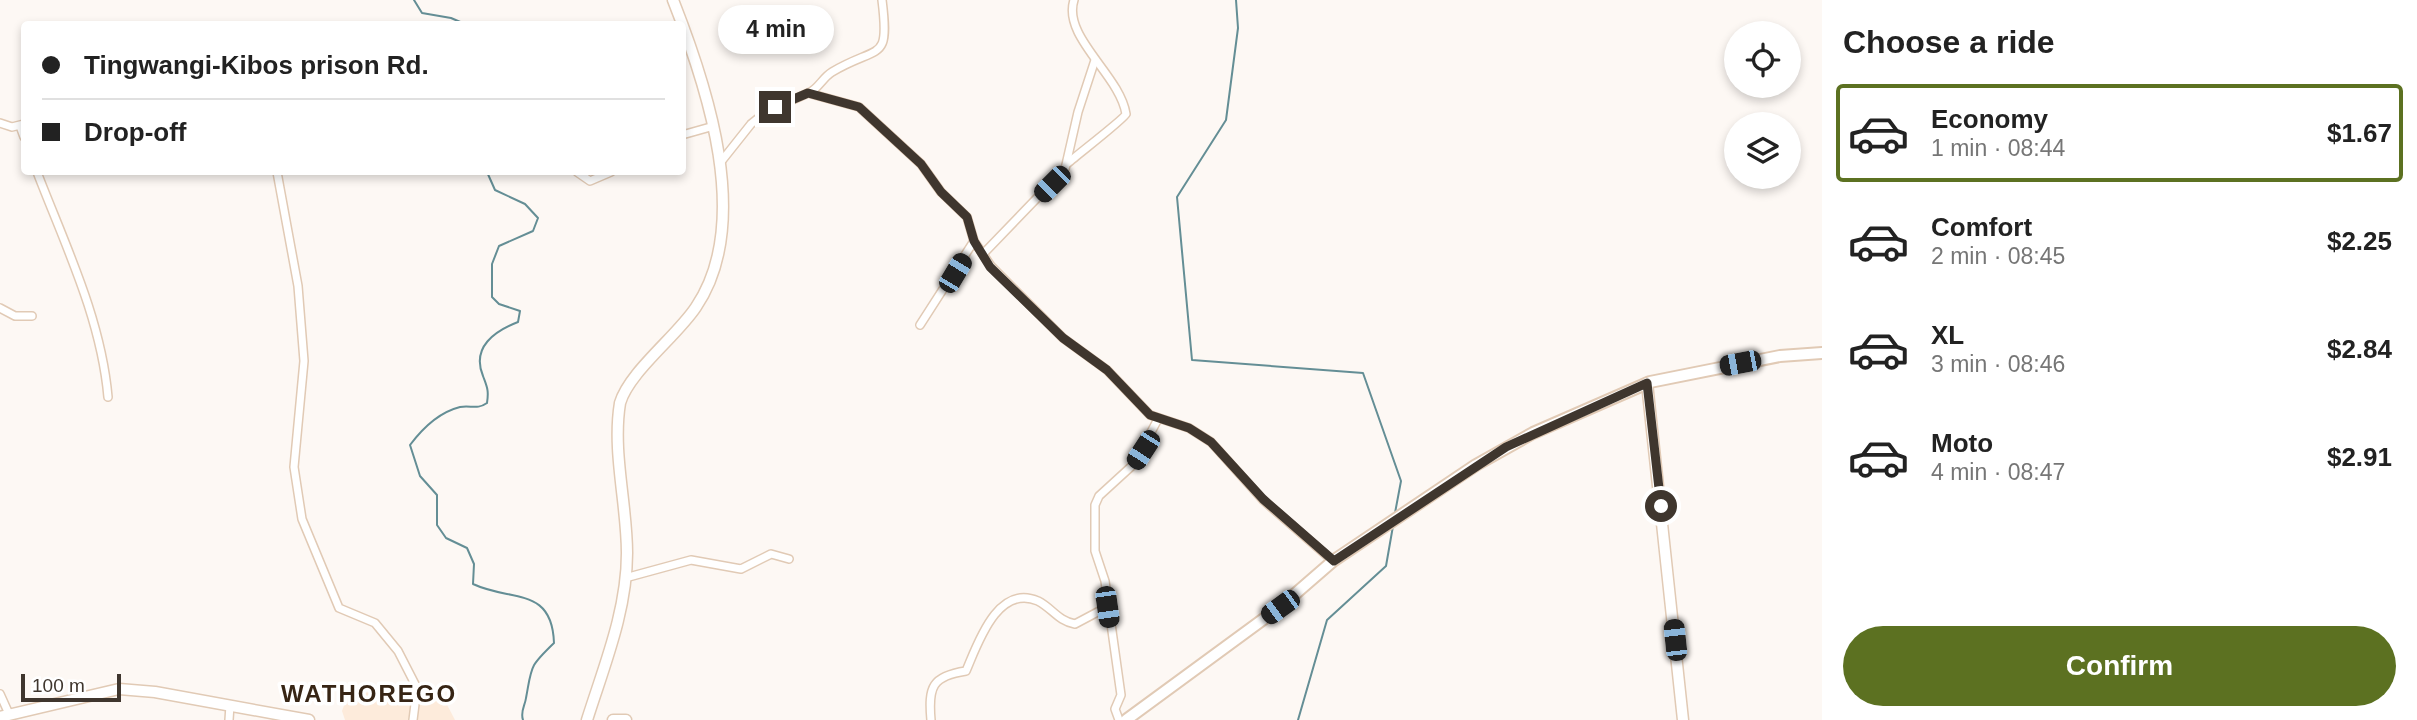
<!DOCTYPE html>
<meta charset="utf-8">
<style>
body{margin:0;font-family:Arial,sans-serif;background:#f6f6f6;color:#222;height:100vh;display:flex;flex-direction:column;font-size:26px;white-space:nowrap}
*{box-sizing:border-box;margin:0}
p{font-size:23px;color:#767676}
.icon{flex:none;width:38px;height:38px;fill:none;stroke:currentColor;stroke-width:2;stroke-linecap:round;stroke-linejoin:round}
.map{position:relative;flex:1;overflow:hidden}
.side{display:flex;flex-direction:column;background:#fff;width:595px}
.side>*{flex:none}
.banner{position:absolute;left:21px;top:21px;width:665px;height:154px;border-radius:7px;box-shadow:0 4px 10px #0003;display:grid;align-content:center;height:154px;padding:0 21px;background:#fff}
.fabs{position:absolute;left:1724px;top:21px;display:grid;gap:14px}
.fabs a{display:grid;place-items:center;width:77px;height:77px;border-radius:50%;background:#fff;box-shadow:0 4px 10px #0003;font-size:35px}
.scale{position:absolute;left:21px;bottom:18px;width:100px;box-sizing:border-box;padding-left:7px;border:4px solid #3f362e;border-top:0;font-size:19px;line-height:24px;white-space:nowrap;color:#3f362e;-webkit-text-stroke:5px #fff;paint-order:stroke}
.end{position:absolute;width:32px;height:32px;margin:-16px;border:9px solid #3f362e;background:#fff;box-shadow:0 0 0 4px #fff}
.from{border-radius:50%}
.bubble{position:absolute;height:49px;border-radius:24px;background:#fff;box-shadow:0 4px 10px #0003;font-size:23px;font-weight:600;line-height:49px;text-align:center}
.car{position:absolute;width:21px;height:42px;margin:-21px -10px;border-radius:9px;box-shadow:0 0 5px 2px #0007;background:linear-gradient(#222 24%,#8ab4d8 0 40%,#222 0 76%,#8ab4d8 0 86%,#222 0)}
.banner b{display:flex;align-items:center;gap:24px;height:66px;font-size:26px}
.banner b+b{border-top:2px solid #e0e0e0}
.banner i{width:18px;height:18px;background:#222}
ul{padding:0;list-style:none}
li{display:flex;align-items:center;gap:21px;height:98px;margin:0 14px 10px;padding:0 7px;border:4px solid transparent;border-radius:7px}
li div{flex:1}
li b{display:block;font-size:26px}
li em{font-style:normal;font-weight:600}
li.selected{border-color:#5c7121}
li>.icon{width:63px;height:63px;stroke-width:1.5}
h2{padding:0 21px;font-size:32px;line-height:84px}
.action{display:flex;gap:14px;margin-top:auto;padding:14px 21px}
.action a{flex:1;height:80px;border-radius:42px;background:#5c7121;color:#fff;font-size:28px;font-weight:600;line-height:80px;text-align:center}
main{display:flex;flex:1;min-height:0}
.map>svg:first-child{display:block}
</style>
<main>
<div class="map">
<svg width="1822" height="720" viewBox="0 0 1822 720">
<rect width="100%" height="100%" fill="#fdf8f4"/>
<polygon fill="#fdebdb" points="387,690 443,697 455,720 345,720 342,711 348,695"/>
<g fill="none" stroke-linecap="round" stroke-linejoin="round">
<g stroke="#648e95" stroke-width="2">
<polyline points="414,0 422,13 451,18 465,24"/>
<polyline points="1236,0 1238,28 1226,120 1177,197 1192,360 1363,373 1401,481 1395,513"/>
<path d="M487 172 495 190 525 204 538 218 533 231 499 246 492 264V297L499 304 520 311 518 322C495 331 471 347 483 376 487 387 489 390 487 403 477 410 471 405 460 407 440 412 422 429 410 445L420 476 437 495V525L446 538 467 548 474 564 473 584C511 602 552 586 554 643 529 667 532 666 526 698 525 706 520 711 523 720"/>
<polyline points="1298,720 1327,620 1386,566 1393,526"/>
</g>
<g stroke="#e1cab5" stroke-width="10">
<g id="street">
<path d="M808 93C818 90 822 78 832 72 879 44 890 64 882 0"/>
<polyline points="0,123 12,127 24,124"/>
<polyline points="20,126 24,137"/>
<polyline points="682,135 714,126"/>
<polyline points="720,163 751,124 766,112 808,93 859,107 921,164 941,192 967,217 974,241 991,266 1063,338 1107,370 1150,415 1189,428 1211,442 1263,500 1333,561"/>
<path d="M1068 163C1077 155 1124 119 1126 114 1120 75 1062 37 1074 0"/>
<path d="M37 172C65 245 101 318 108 397"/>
<polyline points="277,172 298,286 304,361 294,467 302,519 339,608 375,623 398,651 417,688 413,720"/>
<polyline points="577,172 590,181 611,172"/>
<polyline points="984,253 1065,169 1078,112 1095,60"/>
<polyline points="0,308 15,316 32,316"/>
<polyline points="920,325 974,241"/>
<polyline points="625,578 691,560 741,569 771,554 789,559"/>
<polyline points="0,694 9,714"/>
<polyline points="229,720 230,705"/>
<path d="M931 720C928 687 932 676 966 671 977 646 997 583 1038 601 1052 608 1058 621 1075 624L1107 607"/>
<polyline points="1119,720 1115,709 1121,695 1105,581 1095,551 1095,505 1099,496 1134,464 1158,419"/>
</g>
</g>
<g stroke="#e1cab5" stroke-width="13">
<g id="secondary">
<polyline points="1647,383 1683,720"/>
<polyline points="0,717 119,689 155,692 309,720"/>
<path d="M587 720C604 666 627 611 627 553 627 504 612 452 620 403 629 372 677 336 696 307 753 223 707 86 673 0"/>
<polyline points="613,720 626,720"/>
</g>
</g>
<g stroke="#e1cab5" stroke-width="14">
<polyline id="primary" points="1126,720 1280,607 1333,561 1476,465 1533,433 1650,382 1780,356 1822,353"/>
</g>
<use href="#street" stroke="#fff" stroke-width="7"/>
<use href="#secondary" stroke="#fff" stroke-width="10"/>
<use href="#primary" stroke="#fff" stroke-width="10"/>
</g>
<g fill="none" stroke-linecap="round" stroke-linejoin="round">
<polyline stroke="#3f362e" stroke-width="9" points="775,107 808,93 859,107 921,164 941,192 967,217 974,241 990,267 1063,338 1107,370 1150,415 1189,428 1211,442 1263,499 1334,561 1506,447 1647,383 1661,506"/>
</g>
<g text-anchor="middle" stroke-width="7" stroke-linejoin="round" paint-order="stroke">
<g font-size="24" font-weight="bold" letter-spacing="2" fill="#372515" stroke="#fff">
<text x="369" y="702">WATHOREGO</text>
</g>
</g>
</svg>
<div class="fabs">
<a><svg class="icon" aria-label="locate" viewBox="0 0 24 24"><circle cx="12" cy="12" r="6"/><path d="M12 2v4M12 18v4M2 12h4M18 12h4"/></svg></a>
<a><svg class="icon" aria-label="layers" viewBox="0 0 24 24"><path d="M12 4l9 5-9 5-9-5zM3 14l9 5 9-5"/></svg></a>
</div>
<div class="scale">100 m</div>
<i class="end from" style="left:1661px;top:506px"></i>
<i class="end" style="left:775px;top:107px"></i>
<div class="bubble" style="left:718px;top:5px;width:116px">4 min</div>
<i class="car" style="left:1052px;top:184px;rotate:225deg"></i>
<i class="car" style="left:955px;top:273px;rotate:31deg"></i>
<i class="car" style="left:1740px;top:363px;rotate:259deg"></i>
<i class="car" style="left:1143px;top:450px;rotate:213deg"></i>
<i class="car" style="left:1107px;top:607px;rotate:172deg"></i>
<i class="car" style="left:1280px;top:607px;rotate:234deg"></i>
<i class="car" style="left:1675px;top:640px;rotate:354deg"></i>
<div class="banner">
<b><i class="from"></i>Tingwangi-Kibos prison Rd.</b>
<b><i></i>Drop-off</b>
</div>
</div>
<section class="side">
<h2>Choose a ride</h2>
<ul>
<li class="selected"><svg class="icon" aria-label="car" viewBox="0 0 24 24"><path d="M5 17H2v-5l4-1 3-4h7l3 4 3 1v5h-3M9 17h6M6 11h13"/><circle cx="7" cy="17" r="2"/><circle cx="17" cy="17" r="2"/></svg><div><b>Economy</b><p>1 min · 08:44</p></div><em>$1.67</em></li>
<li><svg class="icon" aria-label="car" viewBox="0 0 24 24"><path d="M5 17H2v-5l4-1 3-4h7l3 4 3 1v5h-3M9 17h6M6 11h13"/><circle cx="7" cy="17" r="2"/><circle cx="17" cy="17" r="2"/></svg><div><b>Comfort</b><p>2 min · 08:45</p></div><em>$2.25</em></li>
<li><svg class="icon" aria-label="car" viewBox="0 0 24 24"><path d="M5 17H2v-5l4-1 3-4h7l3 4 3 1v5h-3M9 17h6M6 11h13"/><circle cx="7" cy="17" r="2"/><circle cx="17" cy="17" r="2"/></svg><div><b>XL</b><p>3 min · 08:46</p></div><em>$2.84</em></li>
<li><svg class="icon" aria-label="car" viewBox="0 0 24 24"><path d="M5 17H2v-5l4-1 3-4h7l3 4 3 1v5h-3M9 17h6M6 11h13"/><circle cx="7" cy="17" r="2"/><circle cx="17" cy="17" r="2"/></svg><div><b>Moto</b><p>4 min · 08:47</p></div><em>$2.91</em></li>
</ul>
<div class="action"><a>Confirm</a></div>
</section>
</main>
